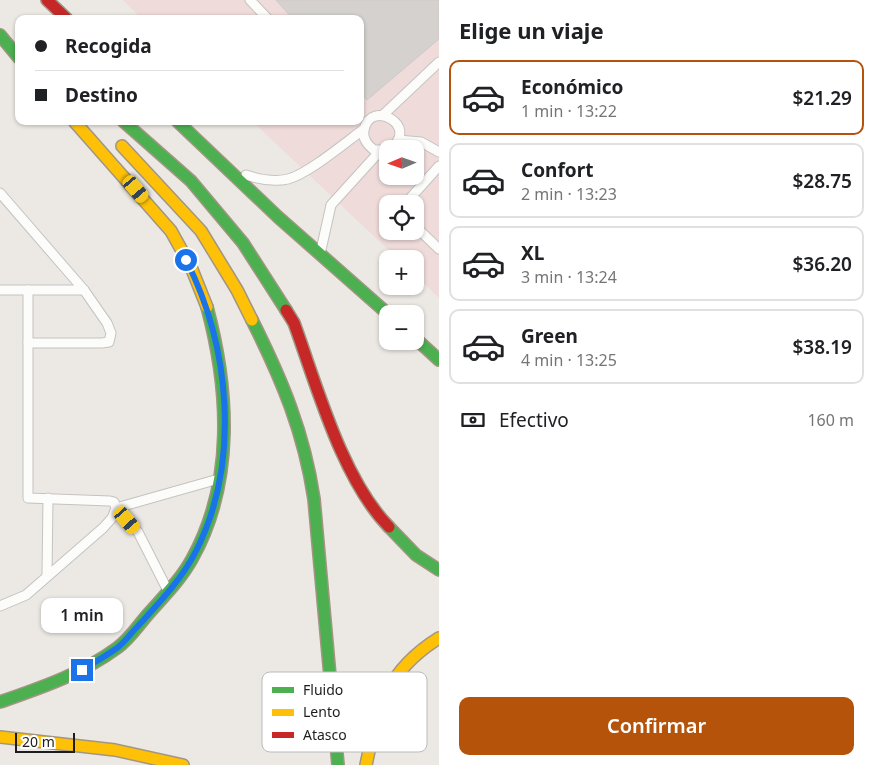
<!DOCTYPE html>
<html lang="es">
<meta charset="utf-8">
<style>
body{margin:0;font-family:"Noto Sans",sans-serif;background:#f6f6f6;color:#202124;height:100vh;display:flex;flex-direction:column;font-size:19px;white-space:nowrap}
*{box-sizing:border-box;margin:0}
p{font-size:16px;color:#757577}
.icon{flex:none;width:28px;height:28px;fill:none;stroke:currentColor;stroke-width:2;stroke-linecap:round;stroke-linejoin:round}
.map{position:relative;flex:1;overflow:hidden}
.drawer{display:flex;flex-direction:column;background:#fff;width:435px}
.drawer>*{flex:none}
.banner{position:absolute;left:15px;top:15px;width:349px;height:110px;border-radius:10px;box-shadow:0 1px 4px #0004;display:grid;align-content:center;height:110px;padding:0 20px;background:#fff}
.needle{width:32px;rotate:268deg}
.tools{position:absolute;left:379px;top:140px;display:grid;gap:10px}
.tools a{display:grid;place-items:center;width:45px;height:45px;border-radius:10px;background:#fff;box-shadow:0 1px 4px #0004;font-size:25px}
.scale{position:absolute;left:15px;bottom:12px;width:60px;box-sizing:border-box;padding-left:5px;border:2px solid #1d1d1d;border-top:0;font-size:14px;line-height:18px;white-space:nowrap;color:#1d1d1d;-webkit-text-stroke:4px #fff;paint-order:stroke}
.end{position:absolute;width:22px;height:22px;margin:-11px;border:6px solid #1a73e8;background:#fff;box-shadow:0 0 0 2px #fff}
.from{border-radius:50%}
.bubble{position:absolute;height:35px;border-radius:10px;background:#fff;box-shadow:0 1px 4px #0004;font-size:16px;font-weight:600;line-height:35px;text-align:center}
.car{position:absolute;width:15px;height:30px;margin:-15px -8px;border-radius:6px;box-shadow:0 0 4px 1px #0007;background:linear-gradient(#f5c518 24%,#345 0 40%,#f5c518 0 76%,#345 0 86%,#f5c518 0)}
.banner b{display:flex;align-items:center;gap:18px;height:48px;font-size:19px}
.banner b+b{border-top:1px solid #e0e0e0}
.banner i{width:12px;height:12px;background:#202124}
ul{padding:0;list-style:none}
li{display:flex;align-items:center;gap:15px;height:75px;margin:0 10px 8px;padding:0 10px;border:2px solid #e0e0e0;border-radius:10px}
li div{flex:1}
li b{display:block;font-size:19px}
li em{font-style:normal;font-weight:600}
li.active{border-color:#b45309}
li>.icon{width:45px;height:45px;stroke-width:1.5}
h2{padding:0 20px;font-size:22px;line-height:60px}
.pay{display:flex;align-items:center;gap:12px;height:55px;padding:0 20px;font-size:19px}
.pay p{margin-inline-start:auto}
.button{display:flex;gap:10px;margin-top:auto;padding:10px 20px}
.button a{flex:1;height:58px;border-radius:10px;background:#b45309;color:#fff;font-size:20px;font-weight:600;line-height:58px;text-align:center}
main{display:flex;flex:1;min-height:0}
.map>svg:first-child{display:block}
</style>
<main>
<div class="map">
<svg width="439" height="765" viewBox="0 0 439 765">
<rect width="100%" height="100%" fill="#ece9e5"/>
<path fill="#efdbd9" fill-rule="evenodd" d="M123 0H439V298L415 275V259H398L252 121H360V19H142ZM388 149H415V176H388ZM388 204H415V231H388Z"/>
<polygon fill="#d4d1ce" stroke="#cfcac6" points="276,0 439,0 439,39 367,100 360,93 360,19 293,19"/>
<g fill="none" stroke-linecap="round" stroke-linejoin="round">
<g stroke="#c4c3c1" stroke-width="11">
<g id="lane">
<polyline points="250,0 268,19"/>
<polyline points="383,115 439,62"/>
<polyline points="398,140 421,142 439,152"/>
<path d="M388 150H374C368 145 362 139 364 130 370 98 421 126 390 149"/>
<path d="M246 175C258 179 275 182 288 179 308 174 346 142 364 129"/>
<polyline points="0,193 84,290 107,323 111,333 109,342 102,343 28,343"/>
<polyline points="405,204 439,166"/>
<polyline points="415,226 439,249"/>
<polyline points="321,250 331,205 380,151"/>
<polyline points="0,290 84,290"/>
<polyline points="47,575 48,498"/>
<polyline points="166,587 138,532 116,508 215,480"/>
<polyline points="0,606 26,595 103,528 112,518 116,508 114,502 110,501 28,498 28,290"/>
</g>
</g>
<g stroke="#a29682" stroke-width="14">
<g id="fast">
<polyline points="0,35 19,58"/>
<polyline points="123,121 191,181 243,243 286,310"/>
<polyline points="177,121 278,217 388,314"/>
<path d="M252 320C282 380 304 432 314 499L338 765"/>
<polyline points="415,338 439,360"/>
<polyline points="389,527 416,555 439,570"/>
<path d="M0 702C40 688 82 674 117 648 130 639 139 624 150 612 165 595 181 579 192 559 235 482 229 389 207 307"/>
</g>
</g>
<g stroke="#a29682" stroke-width="14">
<g id="slow">
<polyline points="74,121 171,231 191,267 207,307"/>
<polyline points="122,146 201,231 237,290 252,320"/>
<polyline points="0,737 115,750 183,765"/>
<path d="M366 765C378 707 386 671 439 638"/>
</g>
</g>
<g stroke="#a29682" stroke-width="14">
<g id="jam">
<polyline points="47,0 67,19"/>
<path d="M286 310 294 323C317 386 342 479 389 527"/>
</g>
</g>
<use href="#lane" stroke="#fcfcfb" stroke-width="9"/>
<use href="#fast" stroke="#4caf50" stroke-width="11"/>
<use href="#slow" stroke="#ffc107" stroke-width="11"/>
<use href="#jam" stroke="#c62828" stroke-width="11"/>
</g>
<g fill="none" stroke-linecap="round" stroke-linejoin="round">
<path stroke="#1a73e8" stroke-width="6" d="M82 670C93 663 106 656 117 648 125 642 131 633 138 626 159 603 182 579 196 551 241 462 230 346 186 260"/>
</g>
<rect x="262" y="672" width="165" height="80" rx="8" fill="#fff" stroke="#bbb" stroke-width="1"/>
<rect x="272" y="687" width="22" height="6" fill="#4caf50"/>
<rect x="272" y="709" width="22" height="7" fill="#ffc107"/>
<rect x="272" y="732" width="22" height="6" fill="#c62828"/>
<g font-size="14" fill="#1d1d1d">
<text x="303" y="695">Fluido</text>
<text x="303" y="717">Lento</text>
<text x="303" y="740">Atasco</text>
</g>
</svg>
<div class="tools">
<a><svg class="needle" viewBox="-14 -14 28 28"><path d="M0-13l5 13h-10z" fill="#e53935"/><path d="M0 13l5-13h-10z" fill="#757577"/></svg></a>
<a><svg class="icon" aria-label="locate" viewBox="0 0 24 24"><circle cx="12" cy="12" r="6"/><path d="M12 2v4M12 18v4M2 12h4M18 12h4"/></svg></a>
<a>+</a>
<a>−</a>
</div>
<div class="scale">20 m</div>
<i class="end from" style="left:186px;top:260px"></i>
<i class="end" style="left:82px;top:670px"></i>
<div class="bubble" style="left:41px;top:598px;width:82px">1 min</div>
<i class="car" style="left:136px;top:189px;rotate:140deg"></i>
<i class="car" style="left:127px;top:520px;rotate:139deg"></i>
<div class="banner">
<b><i class="from"></i>Recogida</b>
<b><i></i>Destino</b>
</div>
</div>
<section class="drawer">
<h2>Elige un viaje</h2>
<ul>
<li class="active"><svg class="icon" aria-label="car" viewBox="0 0 24 24"><path d="M5 17H2v-5l4-1 3-4h7l3 4 3 1v5h-3M9 17h6M6 11h13"/><circle cx="7" cy="17" r="2"/><circle cx="17" cy="17" r="2"/></svg><div><b>Económico</b><p>1 min · 13:22</p></div><em>$21.29</em></li>
<li><svg class="icon" aria-label="car" viewBox="0 0 24 24"><path d="M5 17H2v-5l4-1 3-4h7l3 4 3 1v5h-3M9 17h6M6 11h13"/><circle cx="7" cy="17" r="2"/><circle cx="17" cy="17" r="2"/></svg><div><b>Confort</b><p>2 min · 13:23</p></div><em>$28.75</em></li>
<li><svg class="icon" aria-label="car" viewBox="0 0 24 24"><path d="M5 17H2v-5l4-1 3-4h7l3 4 3 1v5h-3M9 17h6M6 11h13"/><circle cx="7" cy="17" r="2"/><circle cx="17" cy="17" r="2"/></svg><div><b>XL</b><p>3 min · 13:24</p></div><em>$36.20</em></li>
<li><svg class="icon" aria-label="car" viewBox="0 0 24 24"><path d="M5 17H2v-5l4-1 3-4h7l3 4 3 1v5h-3M9 17h6M6 11h13"/><circle cx="7" cy="17" r="2"/><circle cx="17" cy="17" r="2"/></svg><div><b>Green</b><p>4 min · 13:25</p></div><em>$38.19</em></li>
</ul>
<div class="pay"><svg class="icon" aria-label="cash" viewBox="0 0 24 24"><path d="M3 7h18v10H3z"/><circle cx="12" cy="12" r="2"/></svg>Efectivo<p>160 m</p></div>
<div class="button"><a>Confirmar</a></div>
</section>
</main>
